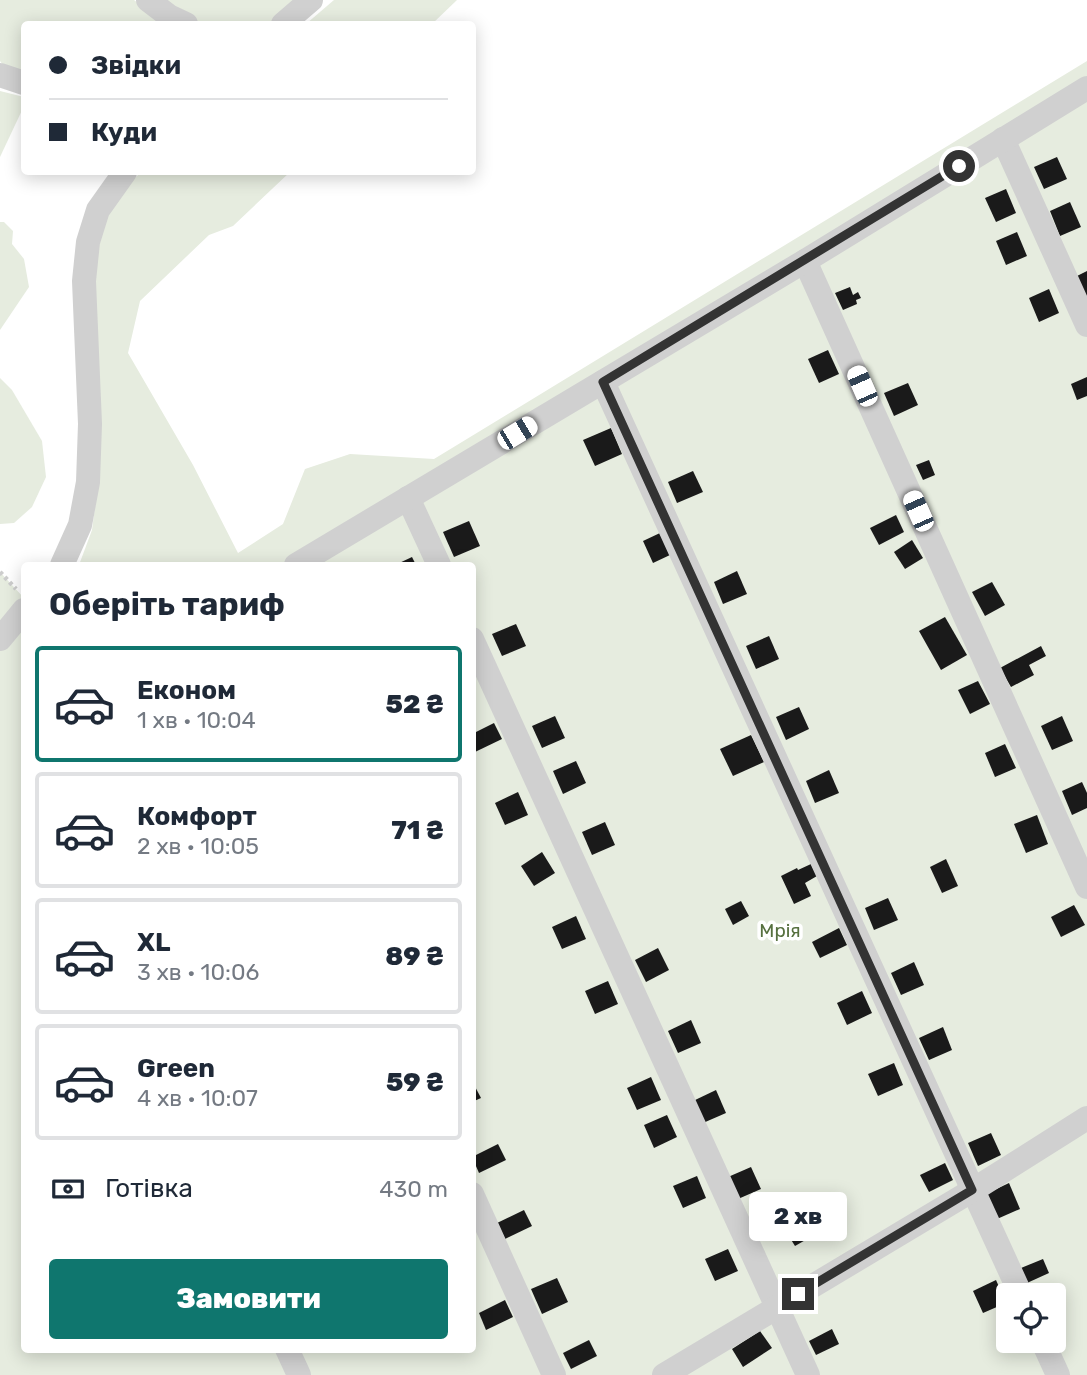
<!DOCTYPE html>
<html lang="uk">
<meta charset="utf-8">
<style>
body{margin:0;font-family:Rubik,sans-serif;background:#f6f6f7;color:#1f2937;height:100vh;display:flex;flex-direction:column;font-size:26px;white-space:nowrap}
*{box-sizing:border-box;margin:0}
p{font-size:23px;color:#747a83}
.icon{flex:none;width:38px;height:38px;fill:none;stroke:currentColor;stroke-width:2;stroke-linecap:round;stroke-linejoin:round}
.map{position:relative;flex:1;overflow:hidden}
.details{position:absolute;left:21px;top:562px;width:455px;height:791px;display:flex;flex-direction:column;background:#fff;border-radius:7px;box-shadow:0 4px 18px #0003}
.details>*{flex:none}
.hud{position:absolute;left:21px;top:21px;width:455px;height:154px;border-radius:7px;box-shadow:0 4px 18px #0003;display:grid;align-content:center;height:154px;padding:0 28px;background:#fff}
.fabs{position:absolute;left:996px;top:1283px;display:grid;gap:14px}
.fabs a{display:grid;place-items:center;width:70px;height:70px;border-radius:7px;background:#fff;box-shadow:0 4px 18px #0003;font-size:35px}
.end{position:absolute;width:32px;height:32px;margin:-16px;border:9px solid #333;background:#fff;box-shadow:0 0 0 4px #fff}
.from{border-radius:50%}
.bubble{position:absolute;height:49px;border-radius:7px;background:#fff;box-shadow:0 4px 18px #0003;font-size:23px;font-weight:800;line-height:49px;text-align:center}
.car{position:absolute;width:21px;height:42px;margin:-21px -10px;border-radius:9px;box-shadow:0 0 5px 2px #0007;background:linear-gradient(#fff 24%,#345 0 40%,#fff 0 76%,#345 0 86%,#fff 0)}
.hud b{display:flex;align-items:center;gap:24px;height:66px;font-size:26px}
.hud b+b{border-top:2px solid #e0e1e3}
.hud i{width:18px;height:18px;background:#1f2937}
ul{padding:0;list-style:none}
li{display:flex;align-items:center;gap:21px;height:116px;margin:0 14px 10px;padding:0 14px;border:4px solid #e0e1e3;border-radius:7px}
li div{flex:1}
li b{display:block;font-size:26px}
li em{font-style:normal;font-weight:800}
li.on{border-color:#0f766e}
li>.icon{width:63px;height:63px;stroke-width:1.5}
h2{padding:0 28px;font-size:32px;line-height:84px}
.pay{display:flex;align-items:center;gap:18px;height:77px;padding:0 28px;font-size:26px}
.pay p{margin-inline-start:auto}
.button{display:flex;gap:14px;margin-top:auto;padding:14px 28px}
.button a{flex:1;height:80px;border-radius:7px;background:#0f766e;color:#fff;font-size:28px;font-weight:800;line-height:80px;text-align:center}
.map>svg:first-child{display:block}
</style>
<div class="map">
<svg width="1087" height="1375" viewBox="0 0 1087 1375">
<rect width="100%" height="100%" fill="#fff"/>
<g fill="#e6ecdf" fill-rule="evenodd">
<polygon points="0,0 134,0 165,24 24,24 24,76 8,72 0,61"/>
<polygon points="161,0 299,0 271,24 203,24 174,10"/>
<polygon points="334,0 457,0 432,24 306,24"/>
<path d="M1087 61V1375H0V572L24 598V1349H472V565H79L92 530 99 476 95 246 106 214 128 183 142 172H290L233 226 209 235 140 301 128 353 193 465 238 553 283 524 305 469 350 454 434 459ZM1008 1295H1054V1340H1008Z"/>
<polygon points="0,91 24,97 24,106 0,157"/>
<polygon points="0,222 4,222 13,231 12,244 24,259 29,287 0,330"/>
<polygon points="0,378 12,390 42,441 46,477 32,507 14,523 0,524"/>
</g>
<g fill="#1a1a1a">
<polygon points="1057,157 1067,179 1044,189 1034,167"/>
<polygon points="1006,189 1016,213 996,222 985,198"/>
<polygon points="1070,202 1081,227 1060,236 1050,211"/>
<polygon points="1017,232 1027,256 1006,265 996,241"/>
<polygon points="1087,271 1087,300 1077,276"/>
<polygon points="850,287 853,295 858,292 861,298 856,300 857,304 843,310 835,293"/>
<polygon points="1049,289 1059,313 1039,322 1029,298"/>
<polygon points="828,350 839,374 819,383 808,359"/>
<polygon points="1087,377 1087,396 1077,400 1071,384"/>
<polygon points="908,383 918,405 894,416 884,393"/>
<polygon points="611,428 622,454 595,466 583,440"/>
<polygon points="929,460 935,475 923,480 916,465"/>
<polygon points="693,471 703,492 677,503 668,482"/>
<polygon points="896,515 904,532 879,545 870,528"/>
<polygon points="469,521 480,546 454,557 443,532"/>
<polygon points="660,533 670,555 653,563 643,541"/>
<polygon points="912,540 923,558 905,569 894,552"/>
<polygon points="412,557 416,565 395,565"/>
<polygon points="737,571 747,594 723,604 714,582"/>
<polygon points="992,582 1005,605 985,616 972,592"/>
<polygon points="945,617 967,655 941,670 919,631"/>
<polygon points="516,624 526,646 502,656 492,634"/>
<polygon points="769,636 779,659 756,669 746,646"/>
<polygon points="1041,646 1046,656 1029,665 1034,675 1011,687 1000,668"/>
<polygon points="978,681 990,704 970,714 958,690"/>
<polygon points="799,707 809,729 786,740 776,717"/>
<polygon points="555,716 565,738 542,748 532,726"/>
<polygon points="1062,716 1073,741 1052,750 1041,726"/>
<polygon points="494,723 502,739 475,752 472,746 472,734"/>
<polygon points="751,735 764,762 733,776 720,749"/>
<polygon points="1005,744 1016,768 995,777 985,753"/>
<polygon points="576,761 586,783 563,794 553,771"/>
<polygon points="829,770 839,793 815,803 806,781"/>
<polygon points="1082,782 1087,793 1087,808 1072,815 1062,791"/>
<polygon points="518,792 528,815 505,825 495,803"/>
<polygon points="1037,815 1048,844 1026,853 1014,824"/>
<polygon points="605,822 615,845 592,855 582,832"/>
<polygon points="542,852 555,873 534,886 521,866"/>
<polygon points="946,859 958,886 942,893 930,867"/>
<polygon points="811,864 817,876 805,883 811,896 794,904 781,876 797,868 798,870"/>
<polygon points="888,898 898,920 874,930 865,908"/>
<polygon points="741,901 749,916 733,925 725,909"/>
<polygon points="1074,905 1085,925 1061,937 1051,917"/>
<polygon points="576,916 586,939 562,949 552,927"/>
<polygon points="839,928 847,945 820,958 812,942"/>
<polygon points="658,948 669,970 646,982 635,960"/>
<polygon points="914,962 924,985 901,995 891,973"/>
<polygon points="608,981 618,1004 595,1014 585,991"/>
<polygon points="862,991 872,1013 847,1025 837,1003"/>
<polygon points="691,1020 701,1043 678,1053 668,1031"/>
<polygon points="943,1027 952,1050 929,1060 919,1038"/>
<polygon points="894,1063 903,1085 878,1096 868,1074"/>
<polygon points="651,1077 661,1100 637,1110 627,1088"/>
<polygon points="472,1081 481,1098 472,1102"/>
<polygon points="716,1090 726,1113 703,1123 693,1101"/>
<polygon points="667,1115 677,1137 654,1148 644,1125"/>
<polygon points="991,1133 1001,1155 978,1166 968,1143"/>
<polygon points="498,1144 506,1160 479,1173 472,1157"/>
<polygon points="945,1163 953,1180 929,1192 920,1175"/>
<polygon points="751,1167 761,1189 738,1199 728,1177"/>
<polygon points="697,1176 706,1198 683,1208 673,1186"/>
<polygon points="1009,1183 1020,1209 997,1219 986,1194"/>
<polygon points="524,1210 532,1226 505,1239 497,1223"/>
<polygon points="803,1212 816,1234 795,1246 782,1225"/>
<polygon points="728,1249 738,1271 715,1281 705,1259"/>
<polygon points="1043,1259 1049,1273 1027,1283 1021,1268"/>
<polygon points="557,1278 568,1302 542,1314 531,1289"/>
<polygon points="996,1280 1006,1303 983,1313 973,1291"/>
<polygon points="505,1300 513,1317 486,1330 479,1313"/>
<polygon points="832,1329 839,1344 816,1355 809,1341"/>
<polygon points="760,1331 772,1348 743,1367 732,1349"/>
<polygon points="589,1340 597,1356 571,1369 563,1353"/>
</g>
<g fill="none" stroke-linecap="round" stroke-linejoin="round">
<polyline stroke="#cdcdcd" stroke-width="4.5" stroke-dasharray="3.5 3.5" stroke-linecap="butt" points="0,572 16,589"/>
<g stroke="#d0d0d0" stroke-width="24">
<polyline points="148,0 169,16 186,24"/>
<polyline points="283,24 311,0"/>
<polyline points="0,75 24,83"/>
<polyline points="1003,139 1087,325"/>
<polyline points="805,261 1087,887"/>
<polyline points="603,382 1021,1295"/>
<polyline points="408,498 439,565"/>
<polyline points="62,565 80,525 88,482 90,424 84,281 88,242 98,210 125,172"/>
<polyline points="296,565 805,261 1087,88"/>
<polyline points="0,639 24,610"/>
<polyline points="472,639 808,1375"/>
<polyline points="472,1194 554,1375"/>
<polyline points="1042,1340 1058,1375"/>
<polyline points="287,1349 299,1375"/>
<polyline points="664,1375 973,1190 1087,1118"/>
</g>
</g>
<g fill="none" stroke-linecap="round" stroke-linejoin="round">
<polyline stroke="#333" stroke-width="9" points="798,1294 972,1190 603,382 959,166"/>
</g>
<g text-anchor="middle" stroke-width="7" stroke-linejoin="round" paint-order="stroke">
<g font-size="19" fill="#56703f" stroke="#fff">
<text x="780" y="937">Мрія</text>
</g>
</g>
</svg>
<div class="fabs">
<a><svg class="icon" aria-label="locate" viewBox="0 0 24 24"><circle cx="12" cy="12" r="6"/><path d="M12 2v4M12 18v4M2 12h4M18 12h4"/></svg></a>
</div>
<i class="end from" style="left:959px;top:166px"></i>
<i class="end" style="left:798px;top:1294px"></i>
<div class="bubble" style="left:749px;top:1192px;width:98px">2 хв</div>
<i class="car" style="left:862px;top:386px;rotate:336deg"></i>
<i class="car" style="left:517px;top:433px;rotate:59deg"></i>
<i class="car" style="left:918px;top:511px;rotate:336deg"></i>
<div class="hud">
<b><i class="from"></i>Звідки</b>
<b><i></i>Куди</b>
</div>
<section class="details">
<h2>Оберіть тариф</h2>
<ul>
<li class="on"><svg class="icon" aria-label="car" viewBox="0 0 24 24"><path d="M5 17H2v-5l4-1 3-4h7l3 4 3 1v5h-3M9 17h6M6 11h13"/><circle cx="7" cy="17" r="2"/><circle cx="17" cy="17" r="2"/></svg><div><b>Економ</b><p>1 хв · 10:04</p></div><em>52 ₴</em></li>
<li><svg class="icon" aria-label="car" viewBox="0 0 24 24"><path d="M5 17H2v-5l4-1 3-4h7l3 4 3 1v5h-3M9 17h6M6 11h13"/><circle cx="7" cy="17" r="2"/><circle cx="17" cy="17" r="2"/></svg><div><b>Комфорт</b><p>2 хв · 10:05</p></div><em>71 ₴</em></li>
<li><svg class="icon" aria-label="car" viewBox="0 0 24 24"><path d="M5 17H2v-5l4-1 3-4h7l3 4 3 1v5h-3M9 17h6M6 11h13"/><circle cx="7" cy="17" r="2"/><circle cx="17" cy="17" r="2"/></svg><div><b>XL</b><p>3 хв · 10:06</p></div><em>89 ₴</em></li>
<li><svg class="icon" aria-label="car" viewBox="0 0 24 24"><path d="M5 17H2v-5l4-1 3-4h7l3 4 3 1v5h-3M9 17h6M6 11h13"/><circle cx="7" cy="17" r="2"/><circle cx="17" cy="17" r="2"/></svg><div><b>Green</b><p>4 хв · 10:07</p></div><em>59 ₴</em></li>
</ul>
<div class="pay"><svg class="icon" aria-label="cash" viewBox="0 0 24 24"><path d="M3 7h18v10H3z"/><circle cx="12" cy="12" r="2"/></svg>Готівка<p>430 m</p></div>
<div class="button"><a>Замовити</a></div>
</section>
</div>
